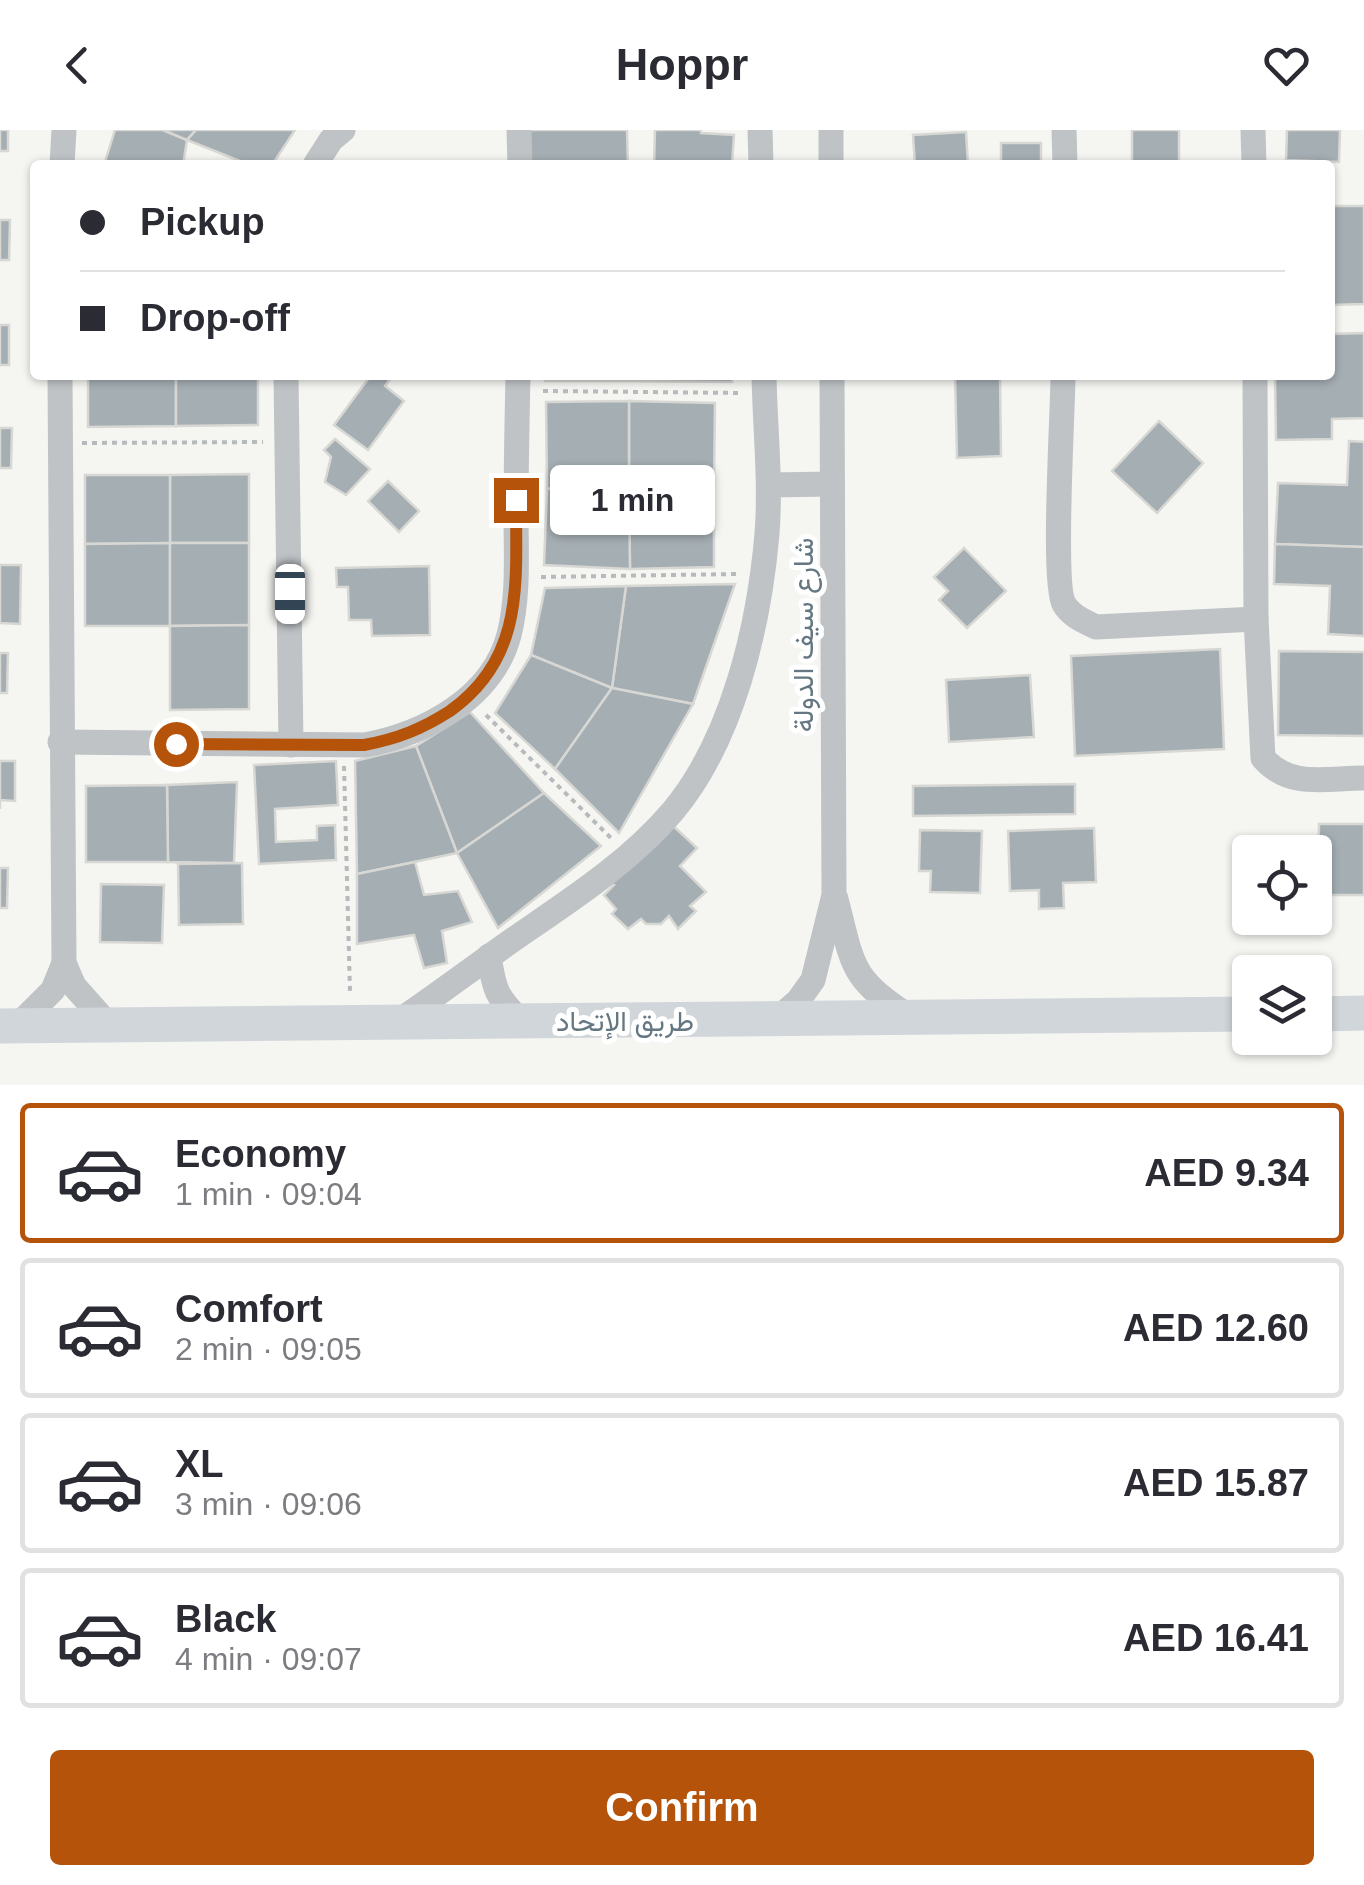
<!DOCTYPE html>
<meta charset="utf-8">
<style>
body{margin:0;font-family:Helvetica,Vazirmatn,sans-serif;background:#f2f2f3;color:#2b2b33;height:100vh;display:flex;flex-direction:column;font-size:38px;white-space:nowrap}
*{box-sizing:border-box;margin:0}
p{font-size:32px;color:#7c7c81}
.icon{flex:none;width:55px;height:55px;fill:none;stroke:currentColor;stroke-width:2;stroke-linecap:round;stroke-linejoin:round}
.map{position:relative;height:955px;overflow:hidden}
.drawer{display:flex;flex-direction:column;background:#fff;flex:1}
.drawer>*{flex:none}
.hud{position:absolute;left:30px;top:30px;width:1305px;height:220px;border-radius:10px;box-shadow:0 2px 8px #0004;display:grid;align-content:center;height:220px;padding:0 50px;background:#fff}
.fabs{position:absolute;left:1232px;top:705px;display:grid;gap:20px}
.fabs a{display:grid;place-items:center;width:100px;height:100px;border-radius:10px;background:#fff;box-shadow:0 2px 8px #0004;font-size:50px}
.end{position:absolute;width:45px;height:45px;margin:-22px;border:12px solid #b45309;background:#fff;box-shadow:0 0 0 5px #fff}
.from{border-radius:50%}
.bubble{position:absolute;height:70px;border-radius:10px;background:#fff;box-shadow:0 2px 8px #0004;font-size:32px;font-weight:700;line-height:70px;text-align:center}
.car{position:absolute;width:30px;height:60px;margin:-30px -15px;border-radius:12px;box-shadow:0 0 8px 2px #0007;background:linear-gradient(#fff 24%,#345 0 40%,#fff 0 76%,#345 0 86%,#fff 0)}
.hud b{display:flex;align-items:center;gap:35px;height:95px;font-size:38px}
.hud b+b{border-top:2px solid #e1e1e2}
.hud i{width:25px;height:25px;background:#2b2b33}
ul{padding:18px 0 0;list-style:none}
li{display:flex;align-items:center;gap:30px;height:140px;margin:0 20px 15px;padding:0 30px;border:5px solid #e1e1e2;border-radius:10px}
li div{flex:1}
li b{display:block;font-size:38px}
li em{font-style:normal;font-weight:700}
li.selected{border-color:#b45309}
li>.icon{width:90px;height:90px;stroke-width:1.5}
.button{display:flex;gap:20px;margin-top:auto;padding:20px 50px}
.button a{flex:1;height:115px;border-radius:10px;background:#b45309;color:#fff;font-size:40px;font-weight:700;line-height:115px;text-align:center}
header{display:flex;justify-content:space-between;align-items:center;height:130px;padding:0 50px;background:#fff;font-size:45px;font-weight:700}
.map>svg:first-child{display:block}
</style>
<header><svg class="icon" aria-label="back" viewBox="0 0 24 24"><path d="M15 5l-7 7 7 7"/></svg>Hoppr<svg class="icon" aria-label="heart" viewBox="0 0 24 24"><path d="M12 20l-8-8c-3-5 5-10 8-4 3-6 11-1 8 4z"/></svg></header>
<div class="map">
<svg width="1364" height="955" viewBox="0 0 1364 955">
<rect width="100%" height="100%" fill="#f5f5f2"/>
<g fill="#a5aeb3" stroke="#d7d7d4" stroke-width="2.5">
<rect x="0" y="0" width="8" height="21"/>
<polygon points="115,0 163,0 187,10 183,35 104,35"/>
<polygon points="163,0 196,0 187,10"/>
<polygon points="196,0 295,0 272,35 250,35 187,10"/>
<polygon points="527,0 627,0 628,35 527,35"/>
<polygon points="655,0 701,0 701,3 734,5 732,35 654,35"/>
<rect x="1132" y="0" width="47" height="35"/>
<polygon points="1287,0 1340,0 1339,32 1286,30"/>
<polygon points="966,2 968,35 915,35 913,5"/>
<rect x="1001" y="13" width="40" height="22"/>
<polygon points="1330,76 1364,76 1364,174 1330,175"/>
<polygon points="0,90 10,90 9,130 0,130"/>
<rect x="0" y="195" width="9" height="40"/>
<polygon points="1364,203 1364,288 1332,289 1332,309 1276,310 1275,245 1330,245 1330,204"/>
<polygon points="88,245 176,245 176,296 88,297"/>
<polygon points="176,245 258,245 258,295 176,296"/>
<polygon points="371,245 393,245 385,256 404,271 368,320 334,295"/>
<rect x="545" y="245" width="82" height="6"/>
<polygon points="627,245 732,245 732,252 627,251"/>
<polygon points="955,245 1000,245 1001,326 957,328"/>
<polygon points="629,271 715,273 714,353 629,355"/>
<polygon points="629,271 629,355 547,359 546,272"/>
<polygon points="1159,291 1203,333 1157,383 1112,341"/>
<polygon points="0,298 12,298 11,338 0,338"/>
<polygon points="335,309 370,339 346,365 325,352 331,327 324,320"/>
<polygon points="1349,311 1364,312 1364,417 1275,414 1278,353 1347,355"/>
<polygon points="249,344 249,413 170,413 170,345"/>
<polygon points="85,345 170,345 170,413 85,414"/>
<polygon points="388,351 419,381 399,402 368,371"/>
<polygon points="714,353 714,437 630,439 629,355"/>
<polygon points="629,355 630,439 544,435 547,359"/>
<polygon points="170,413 170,496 85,496 85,414"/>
<polygon points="170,413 249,413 249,495 170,496"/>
<polygon points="1275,414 1364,417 1364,506 1328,504 1330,456 1274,454"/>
<polygon points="964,418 1006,461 967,498 939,470 948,461 934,447"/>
<polygon points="0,435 21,435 20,494 0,493"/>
<polygon points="429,436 430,505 372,506 371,490 349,490 348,457 337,457 336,438"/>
<polygon points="735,454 693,574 612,558 626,456"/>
<polygon points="626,456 612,558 531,525 545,458"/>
<polygon points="249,495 249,579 170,580 170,496"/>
<polygon points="1220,519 1224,619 1075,626 1071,526"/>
<polygon points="1279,521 1364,522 1364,606 1278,605"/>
<polygon points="0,523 8,523 7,563 0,563"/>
<polygon points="531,525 612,558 555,639 495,583"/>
<polygon points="1030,545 1034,607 949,612 946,550"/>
<polygon points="612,558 693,574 619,703 555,639"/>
<polygon points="470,582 544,663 457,723 416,616"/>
<polygon points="416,616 457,723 357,744 355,631"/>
<polygon points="0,631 15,631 15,671 0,670 0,679"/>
<polygon points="336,631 338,675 275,679 276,712 317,710 317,696 335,695 336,730 259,734 254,635"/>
<polygon points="237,652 234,733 168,732 167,655"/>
<polygon points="1075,654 1075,684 913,686 913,656"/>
<polygon points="167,655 168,732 86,732 86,656"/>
<polygon points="544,663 601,716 498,798 457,723"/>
<polygon points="669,692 697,718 680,736 706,762 690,776 696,781 678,799 669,786 661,794 646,794 641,789 628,799 612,784 616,779 604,765 614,755 611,753"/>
<polygon points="1319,694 1364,694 1364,765 1318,765"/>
<polygon points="1094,698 1096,752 1063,753 1064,778 1039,779 1039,760 1010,761 1008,701"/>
<polygon points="920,700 982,701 980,763 930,762 931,741 919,741"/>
<polygon points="415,732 424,765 458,761 472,792 442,801 447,833 424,838 414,805 357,814 357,744"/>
<polygon points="242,733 243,794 179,795 178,734"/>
<polygon points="0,738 8,738 7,778 0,778"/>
<polygon points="101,754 164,755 162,813 100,812"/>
</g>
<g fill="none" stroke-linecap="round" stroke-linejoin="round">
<g stroke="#b7babc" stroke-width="4" stroke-dasharray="5 5" stroke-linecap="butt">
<polyline points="543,261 743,263"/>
<polyline points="82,313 263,312"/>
<polyline points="541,447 737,444"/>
<polyline points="486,585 611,708"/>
<polyline points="344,636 350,862"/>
</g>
<g stroke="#bfc3c6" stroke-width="25">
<polyline points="519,0 520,35"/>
<polyline points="760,0 761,35"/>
<polyline points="831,0 831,35"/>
<polyline points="1064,0 1065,35"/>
<polyline points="1253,0 1254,35"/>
<polyline points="62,35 64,0"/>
<polyline points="315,35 331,10 343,0"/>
<polyline points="60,245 64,833 74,856 107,893"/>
<polyline points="286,245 291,615"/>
<path d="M1063 245C1063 282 1052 452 1064 474 1071 486 1084 491 1096 497L1256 489"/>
<path d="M1255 245 1256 489 1263 628C1290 659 1326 648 1364 648"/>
<polyline points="769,355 832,354"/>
<path d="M60 612 365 615C424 604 492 569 509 505 519 466 516 423 516 383 516 337 517 291 518 245"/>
<path d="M836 769C854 839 850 848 913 889"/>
<path d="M489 826C494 860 497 868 521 891"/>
<polyline points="776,890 798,871 813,850 834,765 832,245"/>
<path d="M396 893C436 866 474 837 514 809 569 771 629 733 673 681 733 609 759 496 767 404 771 351 765 298 764 245"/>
<polyline points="18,895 53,860 64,833"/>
</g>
<g stroke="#d1d6da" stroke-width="35">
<polyline points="1315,884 1364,883"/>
<polyline points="0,896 1250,884"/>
</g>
</g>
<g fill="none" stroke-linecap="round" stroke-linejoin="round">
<path stroke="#b45309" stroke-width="12" d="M176 614 364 615C397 609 422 599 450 581 525 528 516 452 516 370"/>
</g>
<g text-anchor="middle" stroke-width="10" stroke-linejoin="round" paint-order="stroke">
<g font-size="28" fill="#657782" stroke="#fff">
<text transform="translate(803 505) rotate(-90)" y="10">شارع سيف الدولة</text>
<text x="625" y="901">طريق اﻹتحاد</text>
</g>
</g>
</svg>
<div class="fabs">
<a><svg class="icon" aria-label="locate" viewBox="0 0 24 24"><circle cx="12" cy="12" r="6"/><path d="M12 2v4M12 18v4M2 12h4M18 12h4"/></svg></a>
<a><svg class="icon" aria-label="layers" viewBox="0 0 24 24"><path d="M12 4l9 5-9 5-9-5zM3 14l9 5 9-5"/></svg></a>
</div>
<i class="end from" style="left:176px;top:614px"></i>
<i class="end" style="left:516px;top:370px"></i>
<div class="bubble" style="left:550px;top:335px;width:165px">1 min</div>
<i class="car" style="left:290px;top:464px;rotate:180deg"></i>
<div class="hud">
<b><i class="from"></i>Pickup</b>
<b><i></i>Drop-off</b>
</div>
</div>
<section class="drawer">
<ul>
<li class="selected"><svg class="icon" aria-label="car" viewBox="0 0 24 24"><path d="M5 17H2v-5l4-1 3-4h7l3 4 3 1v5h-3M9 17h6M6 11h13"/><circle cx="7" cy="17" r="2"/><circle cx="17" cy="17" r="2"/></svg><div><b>Economy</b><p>1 min · 09:04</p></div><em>AED 9.34</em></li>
<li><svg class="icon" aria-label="car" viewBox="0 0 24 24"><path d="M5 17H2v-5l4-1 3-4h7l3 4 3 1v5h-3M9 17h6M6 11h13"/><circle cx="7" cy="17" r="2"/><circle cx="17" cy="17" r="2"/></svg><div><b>Comfort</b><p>2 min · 09:05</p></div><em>AED 12.60</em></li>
<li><svg class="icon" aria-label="car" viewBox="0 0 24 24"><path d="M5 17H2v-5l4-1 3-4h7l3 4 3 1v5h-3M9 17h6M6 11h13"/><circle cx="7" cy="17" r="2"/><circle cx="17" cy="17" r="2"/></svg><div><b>XL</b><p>3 min · 09:06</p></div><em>AED 15.87</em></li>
<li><svg class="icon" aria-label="car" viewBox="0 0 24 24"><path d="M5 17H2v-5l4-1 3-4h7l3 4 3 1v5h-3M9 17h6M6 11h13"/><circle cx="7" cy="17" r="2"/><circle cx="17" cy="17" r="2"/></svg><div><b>Black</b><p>4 min · 09:07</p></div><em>AED 16.41</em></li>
</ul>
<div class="button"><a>Confirm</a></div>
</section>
